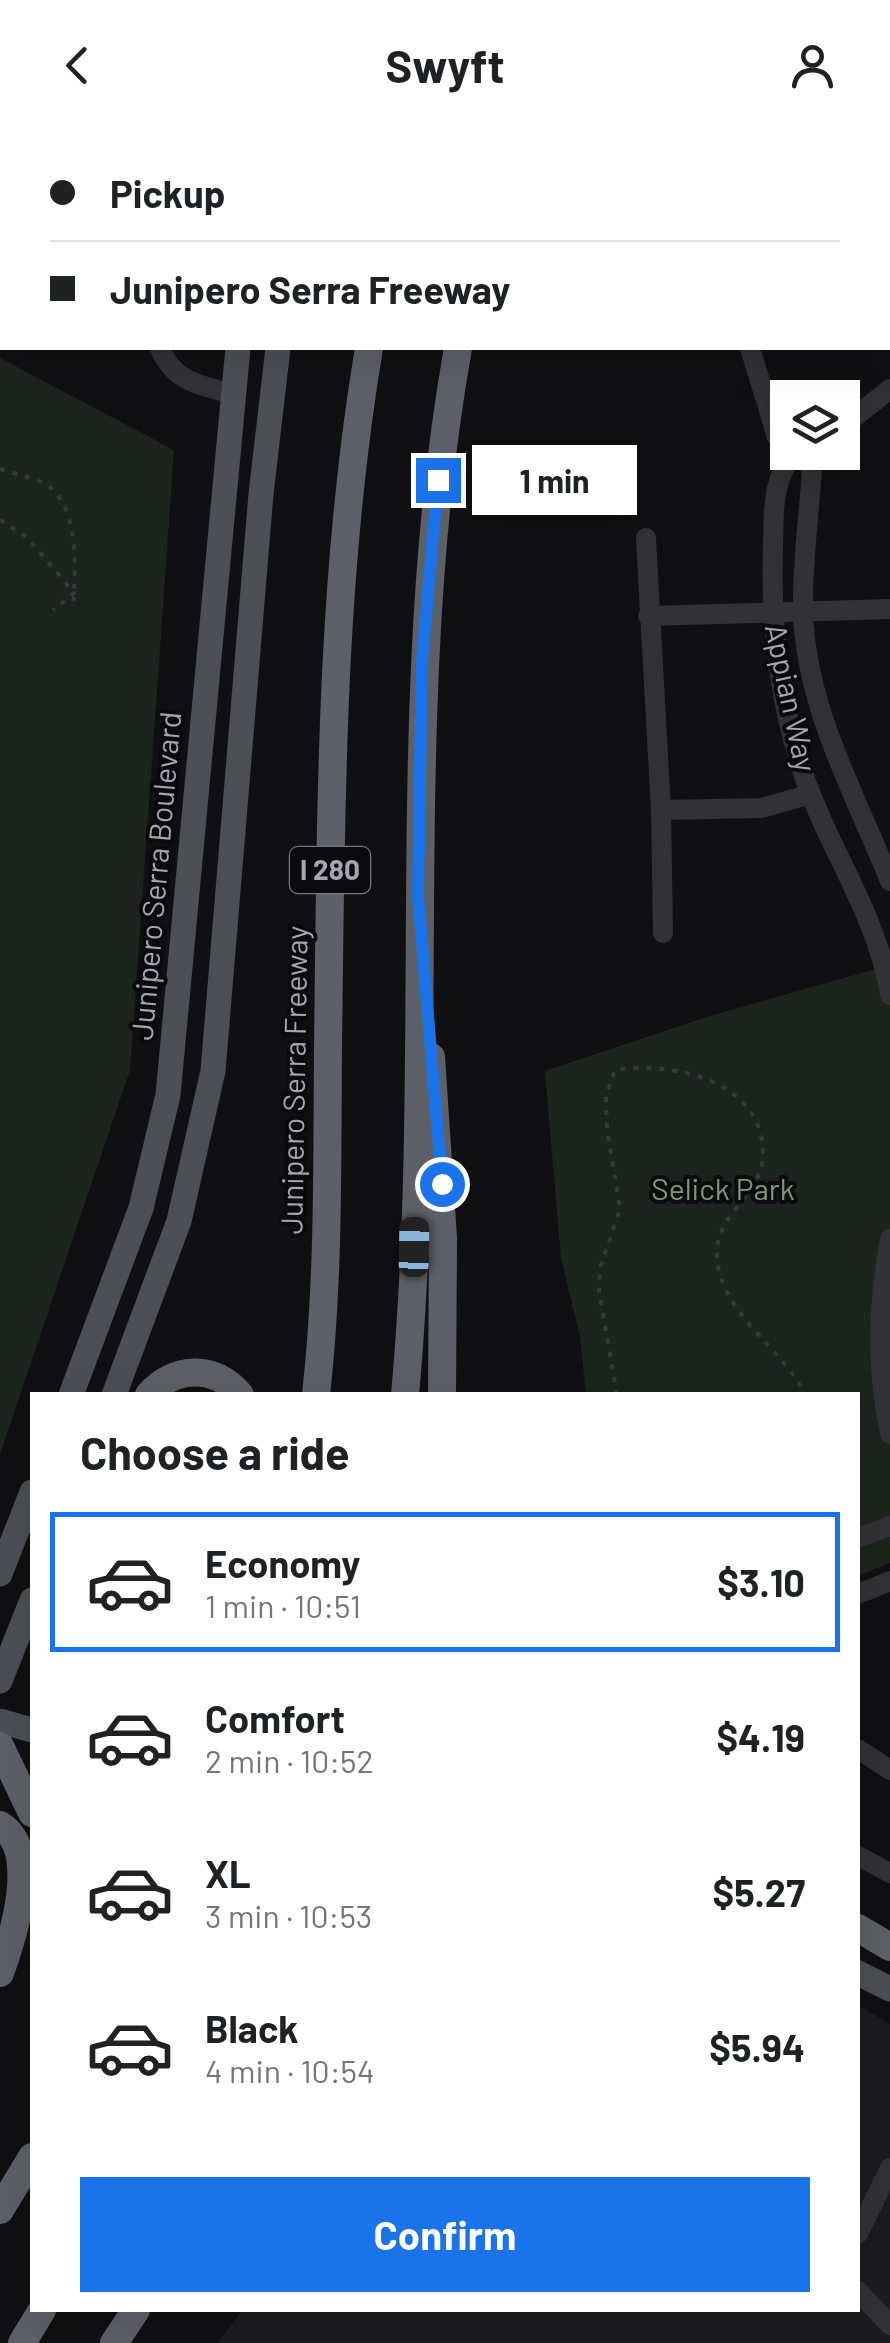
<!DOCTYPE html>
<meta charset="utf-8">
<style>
body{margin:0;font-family:Barlow,sans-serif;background:#f2f2f2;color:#202124;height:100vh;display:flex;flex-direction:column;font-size:38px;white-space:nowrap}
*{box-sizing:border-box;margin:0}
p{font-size:32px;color:#757577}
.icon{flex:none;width:55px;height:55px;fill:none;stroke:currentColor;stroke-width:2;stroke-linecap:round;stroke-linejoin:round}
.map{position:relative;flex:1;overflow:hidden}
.details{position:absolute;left:30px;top:1262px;width:830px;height:920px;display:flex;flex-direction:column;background:#fff;border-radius:0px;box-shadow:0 10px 40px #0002}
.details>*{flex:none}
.guide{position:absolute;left:0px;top:0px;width:890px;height:220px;box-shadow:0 10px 40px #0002;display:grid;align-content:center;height:220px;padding:0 50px;background:#fff}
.fabs{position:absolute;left:770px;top:250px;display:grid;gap:20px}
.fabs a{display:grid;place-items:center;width:90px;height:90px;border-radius:0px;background:#fff;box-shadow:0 10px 40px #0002;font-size:50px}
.end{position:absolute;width:45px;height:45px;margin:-22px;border:12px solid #1a73e8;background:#fff;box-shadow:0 0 0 5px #fff}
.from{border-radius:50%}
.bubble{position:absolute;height:70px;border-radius:0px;background:#fff;box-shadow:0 10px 40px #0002;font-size:32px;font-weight:700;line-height:70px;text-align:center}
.car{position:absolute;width:30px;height:60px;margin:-30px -15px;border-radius:12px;box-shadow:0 0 8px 2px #0007;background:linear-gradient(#222 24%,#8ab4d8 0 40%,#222 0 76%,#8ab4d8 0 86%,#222 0)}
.guide b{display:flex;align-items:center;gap:35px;height:95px;font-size:38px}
.guide b+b{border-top:2px solid #e0e0e0}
.guide i{width:25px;height:25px;background:#202124}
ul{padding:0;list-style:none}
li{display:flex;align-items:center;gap:30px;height:140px;margin:0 20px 15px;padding:0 30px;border:5px solid transparent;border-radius:0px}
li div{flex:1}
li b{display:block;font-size:38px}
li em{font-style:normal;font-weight:700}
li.active{border-color:#1a73e8}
li>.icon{width:90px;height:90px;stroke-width:1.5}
h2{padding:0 50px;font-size:45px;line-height:120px}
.action{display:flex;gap:20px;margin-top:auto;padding:20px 50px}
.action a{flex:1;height:115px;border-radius:0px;background:#1a73e8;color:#fff;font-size:40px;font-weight:700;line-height:115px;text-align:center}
header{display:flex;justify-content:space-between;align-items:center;height:130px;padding:0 50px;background:#fff;font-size:45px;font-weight:700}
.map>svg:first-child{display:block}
</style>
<header><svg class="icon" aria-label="back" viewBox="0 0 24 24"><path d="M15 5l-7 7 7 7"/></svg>Swyft<svg class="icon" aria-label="person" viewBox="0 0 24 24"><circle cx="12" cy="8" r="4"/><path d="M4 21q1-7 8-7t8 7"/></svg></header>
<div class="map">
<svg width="890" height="2213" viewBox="0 0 890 2213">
<rect width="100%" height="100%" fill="#101012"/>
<polygon fill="#1c1c1e" points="858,1875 890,1894 890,2213 218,2213 242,2180 858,2180"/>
<g fill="#1d241e">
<polygon points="0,228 174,320 130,940 0,1324"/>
<polygon points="890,835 890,1433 858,1446 858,1265 586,1265 580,1207 561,1128 545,941 710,886"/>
</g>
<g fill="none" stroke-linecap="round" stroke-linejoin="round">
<g stroke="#38393d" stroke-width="4" stroke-dasharray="5 8" stroke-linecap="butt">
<path d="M0 339C13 343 26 346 39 351 82 368 75 442 73 478"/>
<polyline points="0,390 27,407 74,463 53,480"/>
<path d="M617 1265 599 1161 600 1138 620 1079 607 1000 606 967 615 940C671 931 763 950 763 1023 763 1074 700 1085 721 1148 736 1192 784 1223 806 1265"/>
</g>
<g stroke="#323236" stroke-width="20">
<polyline points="795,2 796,0"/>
<polyline points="0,106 2,107"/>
<path d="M160 218C173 252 200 255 233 264"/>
<polyline points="750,218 777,307 788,313"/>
<polyline points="842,297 890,259"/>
<path d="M796 322C771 348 774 382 773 416 770 498 781 588 811 665 837 731 879 793 890 865"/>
<path d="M800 322 812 340C809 386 802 434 803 480 805 576 855 664 890 751"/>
<polyline points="646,408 661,680 663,803"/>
<polyline points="648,486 890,479"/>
<polyline points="661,680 762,678 811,664"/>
<path d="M890 1109C878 1176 876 1236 890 1304"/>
<polyline points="858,1408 890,1396"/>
<polyline points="858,1464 890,1451"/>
<polyline points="858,1619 890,1640"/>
<polyline points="858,1726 890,1743"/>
<polyline points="858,2104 890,2038"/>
<polyline points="858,2161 890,2195"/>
</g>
<g stroke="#4e4f55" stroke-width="25">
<polyline points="274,2 275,0"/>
<polyline points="314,2 315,0"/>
<polyline points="71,1265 141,1078 168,965 238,218"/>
<polyline points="114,1265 179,1091 213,941 261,364 278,218"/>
<polyline points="0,1444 32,1362"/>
<polyline points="0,1551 32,1470"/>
<polyline points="0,1591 32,1600"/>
<polyline points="858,1843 890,1859"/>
</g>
<g stroke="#5e6067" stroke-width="28">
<polyline points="417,2 418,0"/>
<polyline points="508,2 508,0"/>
<polyline points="431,927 443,1108 442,1265"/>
<path d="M149 1265C174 1236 215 1234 240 1265"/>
<path d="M316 1265C329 1150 327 1034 328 918 331 683 330 450 369 218"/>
<path d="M405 1265C437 916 396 565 458 218"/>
<polyline points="0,1616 32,1683"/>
<path d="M0 1695C41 1720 13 1807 0 1843"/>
<polyline points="858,1798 890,1817"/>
<polyline points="0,2080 32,2027"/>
<polyline points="22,2213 42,2180"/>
<polyline points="114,2213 136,2180"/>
</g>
</g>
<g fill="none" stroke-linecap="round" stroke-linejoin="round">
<polyline stroke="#1a73e8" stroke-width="12" points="438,350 422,531 418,765 442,1054"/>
</g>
<g text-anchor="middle" stroke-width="8" stroke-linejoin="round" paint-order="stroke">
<rect fill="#0b0b0d" stroke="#757880" stroke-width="2.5" x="290" y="717" width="80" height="46" rx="8"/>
<g font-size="28" font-weight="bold" fill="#a3a7b1">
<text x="330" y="750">I 280</text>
</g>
<g font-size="30" fill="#a3a7b1" stroke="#0b0b0d">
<text transform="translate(790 568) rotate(78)" y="10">Appian Way</text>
<text transform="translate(157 746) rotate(-85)" y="10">Junipero Serra Boulevard</text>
<text transform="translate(295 950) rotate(-89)" y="10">Junipero Serra Freeway</text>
</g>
<g font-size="30" fill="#7b9b7d" stroke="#0b0b0d">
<text x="723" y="1070">Selick Park</text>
</g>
</g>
</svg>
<div class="fabs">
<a><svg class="icon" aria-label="layers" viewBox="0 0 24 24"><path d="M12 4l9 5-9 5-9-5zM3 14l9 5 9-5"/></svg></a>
</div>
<i class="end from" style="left:442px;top:1054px"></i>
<i class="end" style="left:438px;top:350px"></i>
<div class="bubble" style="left:472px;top:315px;width:165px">1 min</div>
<i class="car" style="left:414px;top:1117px;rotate:1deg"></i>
<div class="guide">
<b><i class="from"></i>Pickup</b>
<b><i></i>Junipero Serra Freeway</b>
</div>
<section class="details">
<h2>Choose a ride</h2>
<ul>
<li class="active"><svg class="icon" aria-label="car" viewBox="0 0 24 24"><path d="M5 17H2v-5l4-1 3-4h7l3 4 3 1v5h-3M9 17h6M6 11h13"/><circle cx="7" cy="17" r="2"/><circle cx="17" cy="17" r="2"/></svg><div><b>Economy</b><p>1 min · 10:51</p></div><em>$3.10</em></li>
<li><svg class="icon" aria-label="car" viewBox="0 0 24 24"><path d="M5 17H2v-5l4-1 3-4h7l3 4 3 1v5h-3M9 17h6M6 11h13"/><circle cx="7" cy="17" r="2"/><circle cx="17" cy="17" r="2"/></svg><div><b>Comfort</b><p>2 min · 10:52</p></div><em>$4.19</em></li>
<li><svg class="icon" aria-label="car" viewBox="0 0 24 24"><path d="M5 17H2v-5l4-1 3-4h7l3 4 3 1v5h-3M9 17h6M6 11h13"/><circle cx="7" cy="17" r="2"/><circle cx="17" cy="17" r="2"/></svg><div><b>XL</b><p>3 min · 10:53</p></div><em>$5.27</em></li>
<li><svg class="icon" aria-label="car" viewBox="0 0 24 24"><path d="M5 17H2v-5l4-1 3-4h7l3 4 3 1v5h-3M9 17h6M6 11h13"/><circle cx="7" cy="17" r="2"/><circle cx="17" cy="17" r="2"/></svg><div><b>Black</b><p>4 min · 10:54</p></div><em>$5.94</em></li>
</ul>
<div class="action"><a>Confirm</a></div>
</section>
</div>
